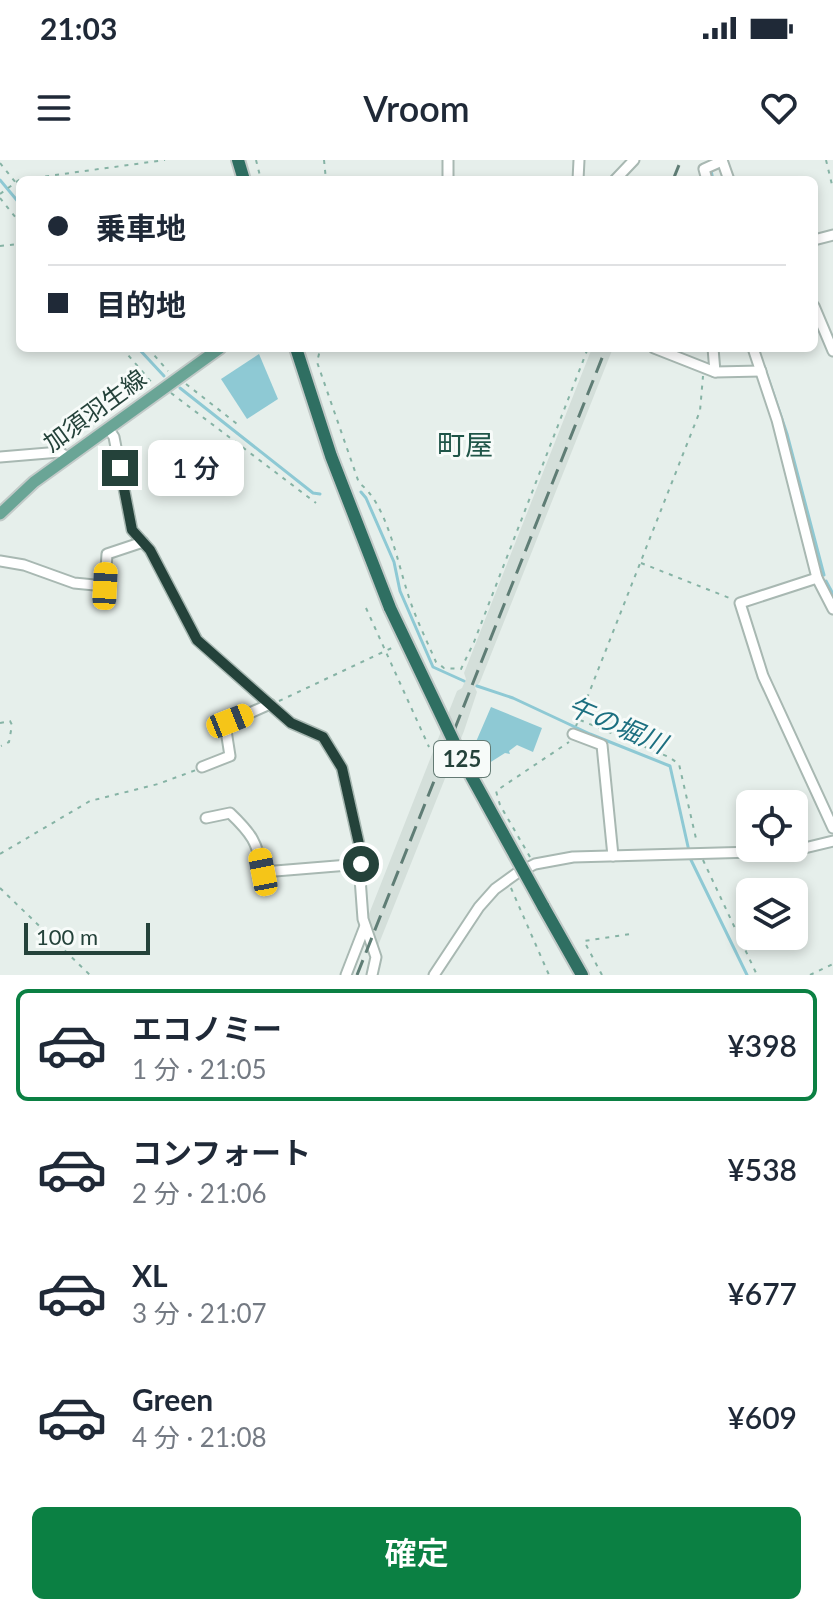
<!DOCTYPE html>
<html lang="ja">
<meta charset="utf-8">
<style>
body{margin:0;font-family:Lato,"Noto Sans JP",sans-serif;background:#f2f2f3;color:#1f2937;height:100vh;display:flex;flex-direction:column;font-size:30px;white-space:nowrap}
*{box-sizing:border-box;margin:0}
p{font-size:26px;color:#747a83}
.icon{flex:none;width:44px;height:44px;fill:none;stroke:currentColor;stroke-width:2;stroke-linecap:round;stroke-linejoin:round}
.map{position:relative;height:815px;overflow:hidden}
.drawer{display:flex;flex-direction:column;background:#fff;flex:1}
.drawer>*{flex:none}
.guide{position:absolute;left:16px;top:16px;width:802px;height:176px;border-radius:12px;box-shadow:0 4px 12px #0003;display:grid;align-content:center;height:176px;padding:0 32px;background:#fff}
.fabs{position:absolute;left:736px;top:630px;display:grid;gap:16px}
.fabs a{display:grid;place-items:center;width:72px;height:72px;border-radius:12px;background:#fff;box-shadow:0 4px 12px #0003;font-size:40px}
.scale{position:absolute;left:24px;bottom:20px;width:126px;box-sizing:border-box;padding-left:8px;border:4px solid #24423a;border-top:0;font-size:22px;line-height:28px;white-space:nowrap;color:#24423a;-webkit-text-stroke:6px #f7fbf9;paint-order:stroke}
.end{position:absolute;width:36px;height:36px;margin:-18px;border:10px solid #24423a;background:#fff;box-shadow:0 0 0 4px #fff}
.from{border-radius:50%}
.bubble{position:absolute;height:56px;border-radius:12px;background:#fff;box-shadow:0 4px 12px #0003;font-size:26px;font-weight:600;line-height:56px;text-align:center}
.car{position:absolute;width:24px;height:48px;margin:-24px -12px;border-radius:10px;box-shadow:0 0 6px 2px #0007;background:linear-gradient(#f5c518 24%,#345 0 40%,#f5c518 0 76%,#345 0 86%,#f5c518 0)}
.guide b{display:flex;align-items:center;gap:28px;height:76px;font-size:30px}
.guide b+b{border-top:2px solid #e0e1e3}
.guide i{width:20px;height:20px;background:#1f2937}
ul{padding:14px 0 0;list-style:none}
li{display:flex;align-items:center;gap:24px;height:112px;margin:0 16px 12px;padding:0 16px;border:4px solid transparent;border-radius:12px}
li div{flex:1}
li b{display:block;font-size:30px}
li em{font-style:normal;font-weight:600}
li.on{border-color:#0b8043}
li>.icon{width:72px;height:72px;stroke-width:1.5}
.cta{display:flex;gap:16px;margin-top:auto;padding:16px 32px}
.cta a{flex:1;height:92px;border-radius:12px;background:#0b8043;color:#fff;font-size:32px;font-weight:600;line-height:92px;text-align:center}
.status{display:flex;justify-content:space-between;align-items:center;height:56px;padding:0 40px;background:#fff;direction:ltr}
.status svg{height:22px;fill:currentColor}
header{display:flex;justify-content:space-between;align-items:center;height:104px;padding:0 32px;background:#fff;font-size:36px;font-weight:600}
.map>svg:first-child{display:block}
</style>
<div class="status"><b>21:03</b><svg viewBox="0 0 49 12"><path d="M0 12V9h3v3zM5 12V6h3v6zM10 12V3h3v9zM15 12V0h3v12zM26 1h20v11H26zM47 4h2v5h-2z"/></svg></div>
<header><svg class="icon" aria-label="menu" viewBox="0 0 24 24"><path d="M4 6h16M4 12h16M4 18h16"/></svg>Vroom<svg class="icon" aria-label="heart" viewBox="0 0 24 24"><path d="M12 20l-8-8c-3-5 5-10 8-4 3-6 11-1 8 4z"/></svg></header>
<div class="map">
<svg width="833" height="815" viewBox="0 0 833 815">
<rect width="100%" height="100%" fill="#e6efeb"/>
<polygon fill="#d4dfda" points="592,188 613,188 480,522 475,528 477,532 464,571 378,786 374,785 367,759 457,531 462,528 466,519 464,513"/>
<g fill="#8ec9d4">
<polygon points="259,194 278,239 247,259 221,219"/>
<polygon points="491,547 542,568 533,592 517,585 509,591 510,594 505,593 486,605 475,584"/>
</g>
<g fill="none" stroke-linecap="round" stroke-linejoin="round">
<g stroke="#8ec9d4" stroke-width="3">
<polyline points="711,10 713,20"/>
<polyline points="0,20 20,44"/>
<polyline points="138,188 164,216"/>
<polyline points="764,206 787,274 824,415"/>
<polyline points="180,228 313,333 320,334"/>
<polyline points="361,332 366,338 394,402 400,431 433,507 464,521"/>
<polyline points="826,421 833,434"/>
<polyline points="477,526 513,538 590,574 670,606 691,700 747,815"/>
</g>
<g stroke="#a8b8b2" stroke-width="13">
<g id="minor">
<polyline points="448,0 448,20"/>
<polyline points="722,0 729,20"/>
<polyline points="578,20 579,0"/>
<polyline points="615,20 634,0"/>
<polyline points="707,20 704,9 722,1"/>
<polyline points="814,80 833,75"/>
<polyline points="814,146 833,191"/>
<polyline points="654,188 715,212"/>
<polyline points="713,188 715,212 761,211"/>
<polyline points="753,188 777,260 817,418 833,449"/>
<polyline points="108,268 114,277 132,370 150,390 197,480 291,563 323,577 342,608 361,693 360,718 363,759 376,797 372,815"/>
<polyline points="0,297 60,292 68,298"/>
<polyline points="0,401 24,405 74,423 105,426 107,394 143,382"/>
<polyline points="817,418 740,443 763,516 833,668"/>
<polyline points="573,574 602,585 613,696"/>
<polyline points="202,607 230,596 225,564 270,544"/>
<path d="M206 658 230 653C252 674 257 682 263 712L361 704"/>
<polyline points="346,815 365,766"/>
<polyline points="434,815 479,747 495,729 517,713 535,704 573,697 792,691 833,681"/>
</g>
</g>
<g stroke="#c2cac8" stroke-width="15">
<polyline id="major" points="0,354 34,322 220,188"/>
</g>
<g stroke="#c2cac8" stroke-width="16">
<g id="highway">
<polyline points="238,0 244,20"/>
<polyline points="296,188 331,296 390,448"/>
<polyline points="543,746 582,815"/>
</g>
</g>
<g stroke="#86b3a5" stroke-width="2" stroke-dasharray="4 6" stroke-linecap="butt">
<polyline points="256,0 261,20"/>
<polyline points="324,0 326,20"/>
<polyline points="826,0 833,29"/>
<polyline points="0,3 20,28"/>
<polyline points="0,34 19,20 165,0"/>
<polyline points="0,38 20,63"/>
<polyline points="0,86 20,84"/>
<polyline points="122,188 153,224"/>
<polyline points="148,188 168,211"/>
<path d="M326 188 320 190 317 202 359 323C386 342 397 400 407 431 414 455 426 479 436 502L444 508 461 509 474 482 588 188"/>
<polyline points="186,224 241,267"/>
<polyline points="171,233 316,343"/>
<polyline points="641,403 732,439"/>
<polyline points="366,448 429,587"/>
<polyline points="279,541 396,486"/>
<polyline points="580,560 669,597 679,604 697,683"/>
<polyline points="0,563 10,561 12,565 9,582 1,586"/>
<polyline points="576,566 700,251 703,216"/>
<polyline points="0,694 90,641 158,624 196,610"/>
<polyline points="530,697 500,645 496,631 569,582"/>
<polyline points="703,700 757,815"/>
<polyline points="0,728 90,815"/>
<polyline points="511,728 549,815"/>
<polyline points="602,815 584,781 630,774"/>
<polyline points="810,815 833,804"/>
</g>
<use href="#minor" stroke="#fff" stroke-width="9"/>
<use href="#major" stroke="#6aa596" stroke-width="11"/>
<use href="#highway" stroke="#2f6f62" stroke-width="12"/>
<g stroke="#5f7d75" stroke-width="3" stroke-dasharray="16 8" stroke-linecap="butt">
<polyline points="673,20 681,0"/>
<polyline points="357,815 606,188"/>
</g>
<g stroke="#c2cac8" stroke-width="16" stroke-linecap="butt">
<polyline id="highway-bridge" points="390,448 463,601 543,746"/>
</g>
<use href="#highway-bridge" stroke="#2f6f62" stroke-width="12"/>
</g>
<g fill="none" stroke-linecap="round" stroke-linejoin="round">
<polyline stroke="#24423a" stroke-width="10" points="120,308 132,370 150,390 197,480 291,563 323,577 342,608 361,693 361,704"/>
</g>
<g text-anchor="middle" stroke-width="6" stroke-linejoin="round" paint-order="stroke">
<rect fill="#f7fbf9" stroke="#637a73" stroke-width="2" x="434" y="581" width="56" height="36" rx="6"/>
<g font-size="22" font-weight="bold" fill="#24423a">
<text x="462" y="607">125</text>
</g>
<g font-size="24" fill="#24423a" stroke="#f7fbf9">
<text transform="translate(95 251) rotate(-36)" y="8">加須羽生線</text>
</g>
<g font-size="26" font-style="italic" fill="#1c6f80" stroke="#f7fbf9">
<text transform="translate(617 565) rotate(23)" y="9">午の堀川</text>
</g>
<g font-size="28" fill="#1f5548" stroke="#f7fbf9">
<text x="465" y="295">町屋</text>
</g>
</g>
</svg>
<div class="fabs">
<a><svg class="icon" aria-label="locate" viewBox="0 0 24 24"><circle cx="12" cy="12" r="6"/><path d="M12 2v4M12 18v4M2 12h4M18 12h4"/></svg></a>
<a><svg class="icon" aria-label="layers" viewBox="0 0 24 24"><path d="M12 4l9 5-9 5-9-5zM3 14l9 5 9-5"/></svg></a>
</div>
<div class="scale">100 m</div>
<i class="end from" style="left:361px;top:704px"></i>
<i class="end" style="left:120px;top:308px"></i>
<div class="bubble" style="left:148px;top:280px;width:96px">1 分</div>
<i class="car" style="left:105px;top:426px;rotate:3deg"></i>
<i class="car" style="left:230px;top:561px;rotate:68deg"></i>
<i class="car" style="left:263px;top:712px;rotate:349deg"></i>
<div class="guide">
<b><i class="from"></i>乗車地</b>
<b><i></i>目的地</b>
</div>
</div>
<section class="drawer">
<ul>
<li class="on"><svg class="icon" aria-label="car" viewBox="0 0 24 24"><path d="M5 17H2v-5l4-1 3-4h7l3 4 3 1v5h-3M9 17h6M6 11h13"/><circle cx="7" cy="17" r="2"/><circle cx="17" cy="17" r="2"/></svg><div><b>エコノミー</b><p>1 分 · 21:05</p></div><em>¥398</em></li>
<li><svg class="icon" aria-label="car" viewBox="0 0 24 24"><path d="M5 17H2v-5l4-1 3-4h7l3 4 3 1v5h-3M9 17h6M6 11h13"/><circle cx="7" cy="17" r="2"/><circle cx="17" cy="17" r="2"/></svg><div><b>コンフォート</b><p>2 分 · 21:06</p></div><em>¥538</em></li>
<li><svg class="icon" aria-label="car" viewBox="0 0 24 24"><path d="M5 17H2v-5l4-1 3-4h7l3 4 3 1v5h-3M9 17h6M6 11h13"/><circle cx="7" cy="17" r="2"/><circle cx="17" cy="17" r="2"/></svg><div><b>XL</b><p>3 分 · 21:07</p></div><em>¥677</em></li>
<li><svg class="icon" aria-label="car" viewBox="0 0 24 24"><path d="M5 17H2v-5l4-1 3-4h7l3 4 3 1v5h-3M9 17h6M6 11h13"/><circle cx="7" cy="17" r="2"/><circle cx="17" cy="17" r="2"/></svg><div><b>Green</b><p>4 分 · 21:08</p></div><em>¥609</em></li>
</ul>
<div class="cta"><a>確定</a></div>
</section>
